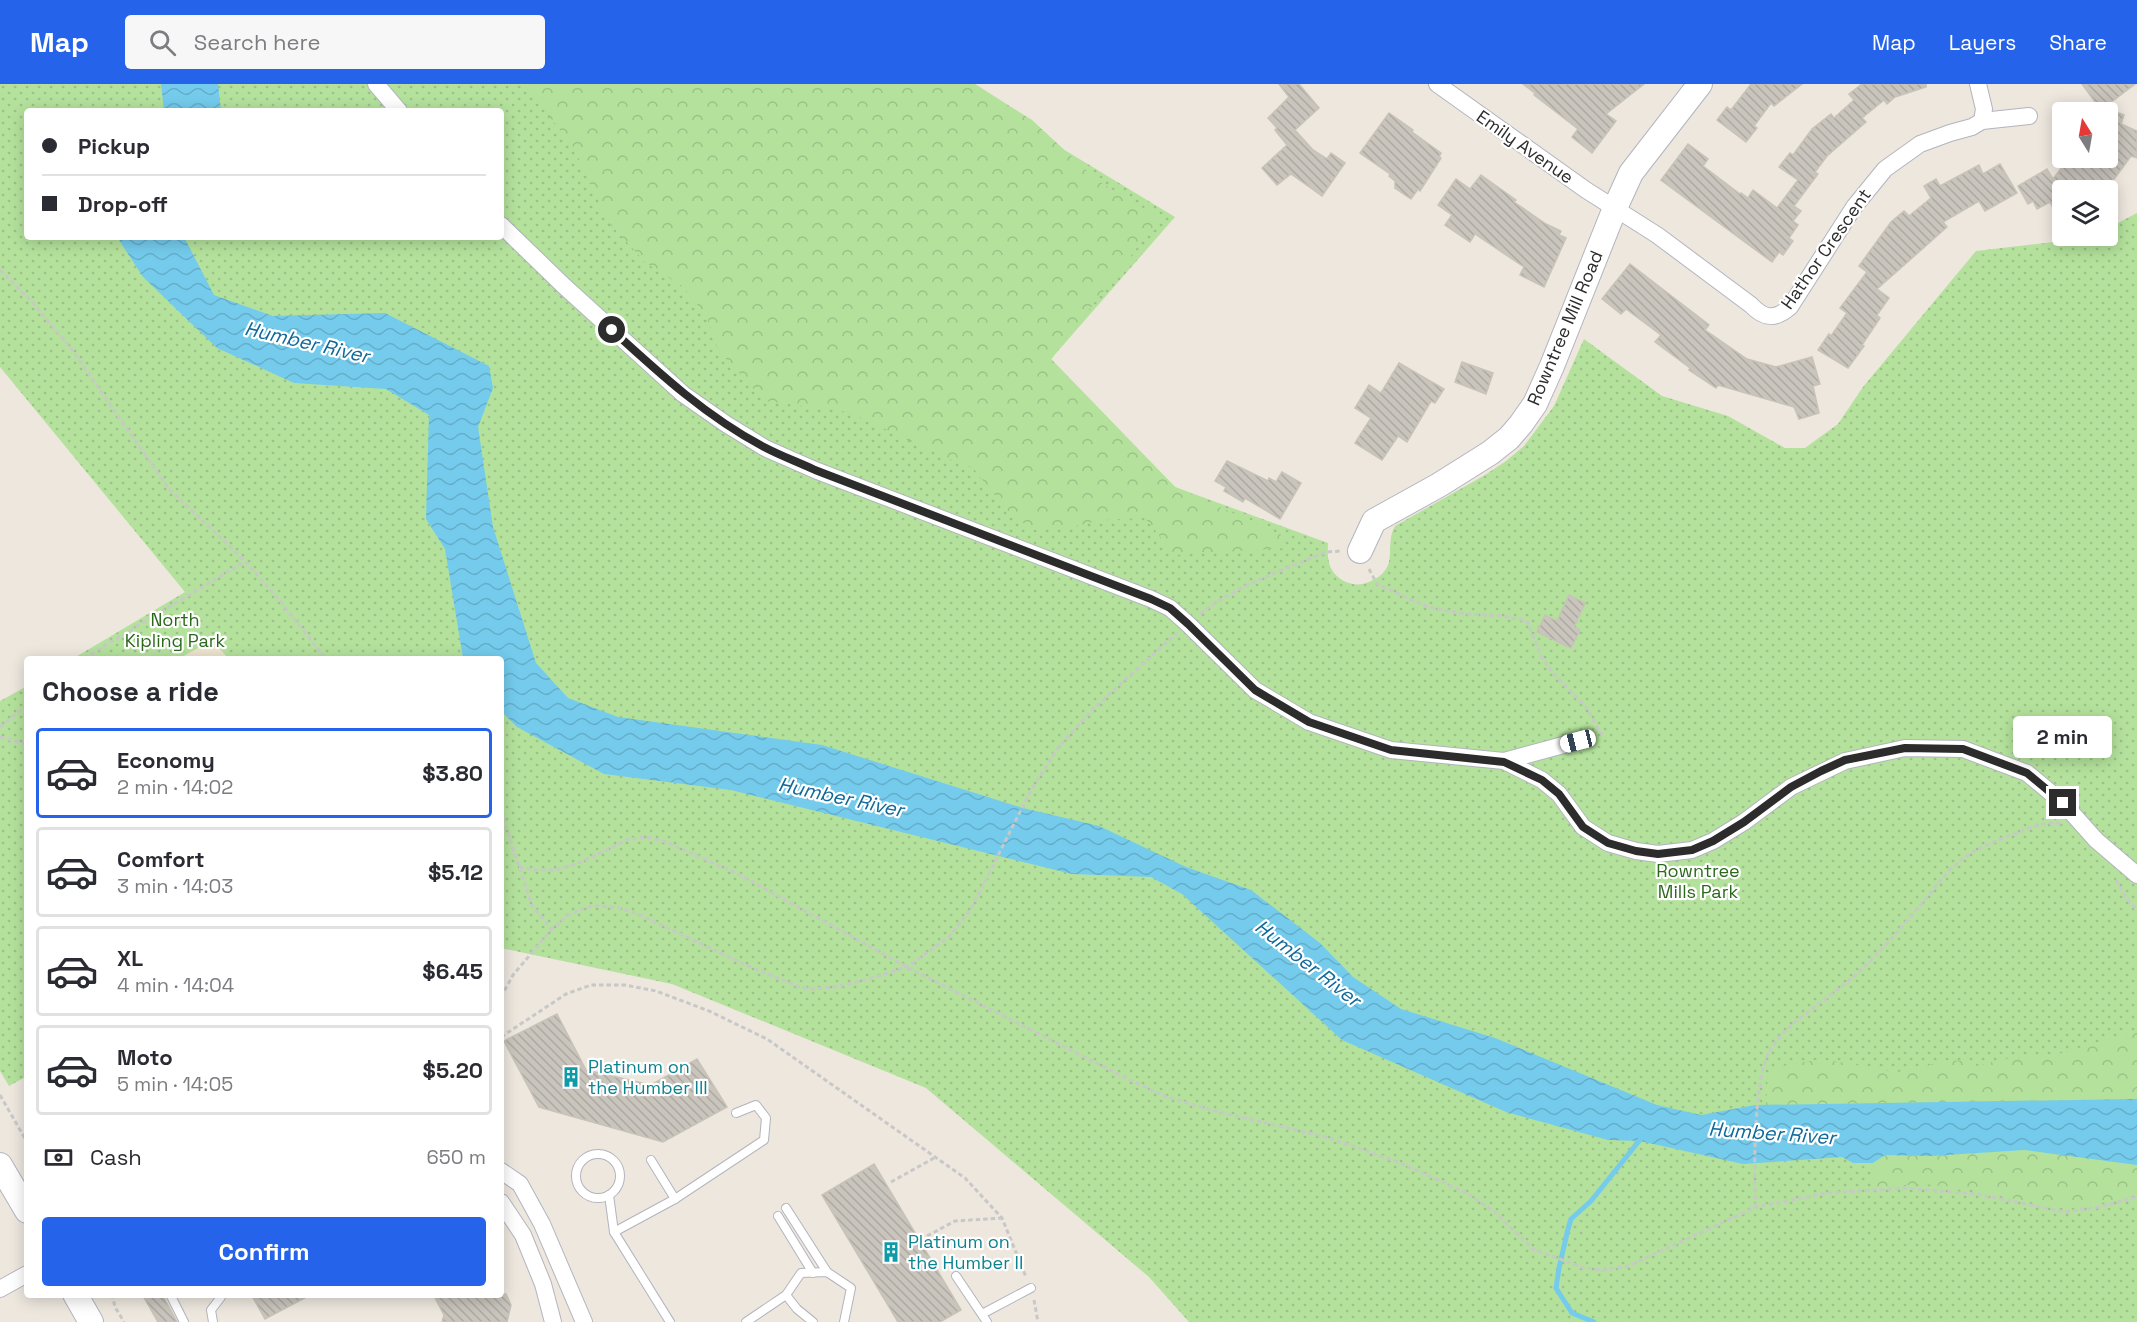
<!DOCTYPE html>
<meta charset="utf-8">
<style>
body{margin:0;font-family:"Space Grotesk",sans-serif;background:#f7f7f7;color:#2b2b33;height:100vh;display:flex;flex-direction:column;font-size:22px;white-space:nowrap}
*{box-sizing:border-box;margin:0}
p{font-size:20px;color:#7c7c81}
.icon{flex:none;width:33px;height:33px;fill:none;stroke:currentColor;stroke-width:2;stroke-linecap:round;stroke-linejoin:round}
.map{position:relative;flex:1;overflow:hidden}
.details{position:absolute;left:24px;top:572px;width:480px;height:642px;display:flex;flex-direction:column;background:#fff;border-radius:6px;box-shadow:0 3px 15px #0003}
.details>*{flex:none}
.guide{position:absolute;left:24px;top:24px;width:480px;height:132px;border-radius:6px;box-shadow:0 3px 15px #0003;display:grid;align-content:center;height:132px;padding:0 18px;background:#fff}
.needle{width:39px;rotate:349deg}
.controls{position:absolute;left:2052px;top:18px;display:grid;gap:12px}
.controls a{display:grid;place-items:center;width:66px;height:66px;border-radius:6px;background:#fff;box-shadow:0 3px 15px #0003;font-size:30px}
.end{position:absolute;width:27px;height:27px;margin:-14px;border:8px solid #2c2c2c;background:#fff;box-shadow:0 0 0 3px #fff}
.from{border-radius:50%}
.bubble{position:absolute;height:42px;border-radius:6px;background:#fff;box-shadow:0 3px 15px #0003;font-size:20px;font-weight:700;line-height:42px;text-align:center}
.car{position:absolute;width:18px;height:36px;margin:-18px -9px;border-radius:8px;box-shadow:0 0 4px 2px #0007;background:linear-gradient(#fff 24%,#345 0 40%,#fff 0 76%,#345 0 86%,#fff 0)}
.guide b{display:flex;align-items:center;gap:21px;height:57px;font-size:22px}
.guide b+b{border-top:2px solid #e1e1e2}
.guide i{width:15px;height:15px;background:#2b2b33}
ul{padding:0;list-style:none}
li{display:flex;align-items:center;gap:18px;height:90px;margin:0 12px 9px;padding:0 6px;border:3px solid #e1e1e2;border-radius:6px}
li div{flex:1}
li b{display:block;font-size:22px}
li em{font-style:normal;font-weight:700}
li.active{border-color:#2563eb}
li>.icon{width:54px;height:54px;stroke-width:1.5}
h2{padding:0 18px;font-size:27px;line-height:72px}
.pay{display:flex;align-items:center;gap:15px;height:66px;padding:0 18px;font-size:22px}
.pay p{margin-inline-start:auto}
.primary-button{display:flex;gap:12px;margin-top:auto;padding:12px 18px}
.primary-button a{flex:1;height:69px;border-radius:6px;background:#2563eb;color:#fff;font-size:24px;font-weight:700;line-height:69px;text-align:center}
header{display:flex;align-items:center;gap:36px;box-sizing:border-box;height:84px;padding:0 30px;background:#2563eb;color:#fff}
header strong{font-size:28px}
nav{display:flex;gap:33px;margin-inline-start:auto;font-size:21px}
.search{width:420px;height:54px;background:#f7f7f7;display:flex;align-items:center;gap:15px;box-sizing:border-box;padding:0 21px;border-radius:6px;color:#7c7c81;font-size:22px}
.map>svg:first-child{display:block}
</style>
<header>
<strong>Map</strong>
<div class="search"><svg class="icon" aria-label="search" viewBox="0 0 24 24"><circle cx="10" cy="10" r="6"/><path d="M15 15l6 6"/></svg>Search here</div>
<nav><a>Map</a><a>Layers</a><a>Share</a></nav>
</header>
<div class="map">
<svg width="2137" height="1238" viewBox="0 0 2137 1238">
<defs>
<pattern id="green-dots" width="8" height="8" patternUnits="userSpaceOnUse" patternTransform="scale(1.5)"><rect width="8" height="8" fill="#b4e29c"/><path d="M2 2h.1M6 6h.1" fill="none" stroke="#9bc287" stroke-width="1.8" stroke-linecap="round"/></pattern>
<pattern id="forest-crowns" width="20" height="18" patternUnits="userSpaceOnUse" patternTransform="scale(1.5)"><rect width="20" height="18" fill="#b4e29c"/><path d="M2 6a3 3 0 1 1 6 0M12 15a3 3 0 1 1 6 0" fill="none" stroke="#9bc287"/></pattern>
<pattern id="water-waves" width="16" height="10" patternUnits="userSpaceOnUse" patternTransform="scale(1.5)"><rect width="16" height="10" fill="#74cbec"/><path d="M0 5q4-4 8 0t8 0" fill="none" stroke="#65aecb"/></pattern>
<pattern id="building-back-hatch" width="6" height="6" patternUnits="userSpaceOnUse" patternTransform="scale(1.5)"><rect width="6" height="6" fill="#c9c5bd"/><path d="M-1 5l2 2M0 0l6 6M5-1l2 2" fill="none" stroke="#ada9a3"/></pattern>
</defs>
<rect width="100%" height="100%" fill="#ede7de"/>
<polygon fill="#eee4ce" points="212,556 228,574 180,574"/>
<g fill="url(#green-dots)" fill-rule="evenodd">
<path d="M0 0H956L1175 133 1051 275 1175 403 1328 459C1327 474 1328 487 1342 496 1351 501 1360 502 1369 498 1402 484 1383 463 1395 442L1485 391 1506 377 1524 362 1554 322 1584 255 1662 312 1728 332 1785 364H1805L1838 340 1863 303 1976 167 2087 154 2092 152H2108V144L2137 129V1238H1189L1149 1193 926 1004 672 900 501 864V574H228L212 556 180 574H74L185 508 0 283ZM27 27H501V153H27Z"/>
<polygon points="27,602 27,992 9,1002 0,987 0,617"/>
</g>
<g fill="url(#forest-crowns)">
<polygon points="523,0 975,0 1032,36 1098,97 1160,134 1051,275 1175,403 1284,452 1286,464 1175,471 1145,434 1102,436 1071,443 1032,446 1006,425 973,384 944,373 849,328 765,317 718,266 706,231 682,202 646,179 608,138 573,62"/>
<polygon points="2137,947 2137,1015 1766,1021 1768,990 1773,984 1821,975 1897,988 1922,984 1942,976 1963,977 1978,982 2003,975 2048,973"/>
<polygon points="2025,1066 2137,1081 2137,1110 2098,1120 2055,1123 1962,1104 1924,1100 1874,1103 1873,1079 1885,1071 1930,1072"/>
</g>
<g fill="url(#water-waves)">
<polygon points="161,0 218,0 221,27 164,27"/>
<polygon points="117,153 184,153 214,211 273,232 385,229 489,282 493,304 478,343 493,443 536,579 568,614 618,633 822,661 1023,724 1099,742 1186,783 1251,806 1320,859 1353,893 1401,925 1495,954 1657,1021 1701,1031 1755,1021 2137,1015 2137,1081 2025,1066 1930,1072 1885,1071 1873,1079 1853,1079 1842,1073 1743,1080 1640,1057 1608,1056 1506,1028 1342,956 1182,810 1151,793 1072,790 731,706 604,690 517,643 501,627 501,574 463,574 445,465 426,435 429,331 386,305 294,299 217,264 143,193"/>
</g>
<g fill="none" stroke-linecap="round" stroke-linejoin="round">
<polyline stroke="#74cbec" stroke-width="5" points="1594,1238 1572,1229 1556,1204 1559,1184 1568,1145 1571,1135 1591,1117 1643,1052"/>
</g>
<g fill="url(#building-back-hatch)" stroke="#c8c3b8" stroke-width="1.5">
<polygon points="1279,0 1299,0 1319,24 1295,46 1313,66 1327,75 1331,69 1345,79 1322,112 1291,90 1277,101 1262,84 1287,61 1275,46 1277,44 1268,34 1289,13"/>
<polygon points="1523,0 1644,0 1606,30 1616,37 1592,69 1572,53 1578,45 1534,11 1536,10"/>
<polygon points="1751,0 1802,0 1774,22 1771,19 1754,42 1757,44 1746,58 1717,36 1727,23 1731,26"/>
<polygon points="1862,0 1926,0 1926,3 1895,13 1887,20 1884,16 1862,34 1866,38 1827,72 1815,88 1818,90 1794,122 1801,127 1793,137 1798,141 1789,154 1793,157 1783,171 1779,168 1772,178 1661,96 1688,60 1708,75 1703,82 1740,110 1741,109 1748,114 1753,106 1777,124 1798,96 1779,83 1790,69 1793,71 1812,45 1831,30 1834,34 1854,16 1849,10"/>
<polygon points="2082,0 2135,0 2101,26"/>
<polygon points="2108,25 2124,31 2121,40 2137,47 2137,74 2131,72 2106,106 2062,106 2062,140 2050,118 2037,125 2033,117 2028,120 2018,102 2047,85 2053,95 2069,74 2108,74"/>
<polygon points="1389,29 1413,46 1412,48 1441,69 1439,73 1441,74 1420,107 1418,105 1411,115 1395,104 1395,97 1389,92 1390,90 1360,69"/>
<polygon points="2000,80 2017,109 1985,127 1979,117 1943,138 1947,143 1877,205 1889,214 1877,231 1880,234 1862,261 1864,262 1848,284 1818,266 1829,250 1831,252 1847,229 1840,224 1867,188 1859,182 1891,138 1904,127 1909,132 1931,114 1924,102 1936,95 1940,102 1979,81 1983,90"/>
<polygon points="1481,91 1516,116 1514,118 1546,140 1561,147 1559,151 1566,154 1544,203 1520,191 1524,183 1475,150 1470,158 1445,141 1452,131 1438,121 1456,95 1470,105"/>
<polygon points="1630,180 1709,241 1705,246 1747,275 1776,283 1812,273 1820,300 1813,302 1819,329 1799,335 1794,323 1718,301 1716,304 1689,286 1690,284 1655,258 1661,251 1626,225 1621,230 1602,215"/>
<polygon points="1462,278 1493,289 1486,310 1455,298"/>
<polygon points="1399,279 1444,305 1435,319 1431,317 1407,358 1398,352 1382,376 1355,359 1371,334 1355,324 1369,301 1381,309"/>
<polygon points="1227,377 1268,397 1269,394 1276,398 1282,388 1301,399 1280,435 1245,414 1243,418 1224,407 1226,403 1215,397"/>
<polygon points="1569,511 1585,519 1574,543 1580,546 1571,564 1537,548 1545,531 1557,537"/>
<polygon points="557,930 586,986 651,1001 697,975 727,1023 663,1058 539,1023 504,957"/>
<polygon points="874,1080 961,1226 940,1238 898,1238 822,1111"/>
<polygon points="142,1210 162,1210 177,1238 158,1238"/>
<polygon points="251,1210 312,1210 265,1235"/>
<polygon points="433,1210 506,1210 511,1221 507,1238 442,1238 444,1231"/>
</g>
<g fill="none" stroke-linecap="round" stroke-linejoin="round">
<g stroke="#b2b4bf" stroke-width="10">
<g id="lane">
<circle cx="598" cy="1092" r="22"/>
<polyline points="651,1076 675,1115"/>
<polyline points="609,1111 614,1148 670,1238"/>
<polyline points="786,1124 827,1188"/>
<polyline points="778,1132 813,1189"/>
<polyline points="614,1148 675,1115 764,1056 766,1034 756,1021 736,1029"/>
<polyline points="956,1192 987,1238"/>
<polyline points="170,1210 184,1238"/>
<polyline points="786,1211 797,1225 813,1238"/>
<polyline points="982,1230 1031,1204"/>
<polyline points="213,1238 211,1226 221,1213"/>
<polyline points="746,1238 786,1211 801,1189 827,1188 851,1204 844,1238"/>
</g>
</g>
<g stroke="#b2b4bf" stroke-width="18">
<g id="street">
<polyline points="376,0 399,27"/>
<path d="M1437 0 1586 106 1657 151 1751 221C1764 235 1775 236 1790 223L1854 123 1885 85 1920 60 1950 49 1972 43 1982 37 2029 32"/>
<polyline points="1978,0 1984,25 1982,37"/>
<polyline points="501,141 564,202 683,310 726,340 765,364 815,386 1151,515 1170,524 1188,540 1255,606 1309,638 1391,666 1504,677 1542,696 1559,710 1583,743 1608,759 1636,767 1658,770 1692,766 1713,757 1744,738 1791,703 1845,677 1905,664 1963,665 2027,689 2063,719 2096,756 2137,791"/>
<polyline points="1504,677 1578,657"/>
<polyline points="501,1087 520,1100 542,1140 584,1238"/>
<polyline points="501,1118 523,1151 543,1200 553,1238"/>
<polyline points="0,1205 27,1190"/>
</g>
</g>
<g stroke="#b2b4bf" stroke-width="26">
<g id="secondary">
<polyline points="1360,467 1374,437 1439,401 1490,369 1509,354 1521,340 1535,320 1552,282 1615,124 1631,89 1700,0"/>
<polyline points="0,1081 27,1127"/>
<polyline points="75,1210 91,1238"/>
</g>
</g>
<g stroke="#c8c8c8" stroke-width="3" stroke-dasharray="4.5 3" stroke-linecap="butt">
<polyline points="0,186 32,218 70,263 169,405 245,477 281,518 325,574"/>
<polyline points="1369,485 1377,500 1428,523 1465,530 1502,532 1527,537 1542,574 1552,588 1586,623 1602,651"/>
<path d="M1200 530C1237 501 1284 486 1326 468L1341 467"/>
<polyline points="84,574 244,478"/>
<polyline points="0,643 27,621"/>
<polyline points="0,653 25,660"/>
<polyline points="501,727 532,822 552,845"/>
<polyline points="519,783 536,786 556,786 581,778 629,755 647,753 666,758 740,791 907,883 1130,996 1167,1013 1215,1027 1326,1053 1398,1078 1467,1109 1495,1128 1533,1165 1584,1184 1603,1186 1628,1182 1756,1123 1827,1109 1904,1104 1976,1110 2065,1128 2099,1123 2137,1113"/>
<polyline points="2116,796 2127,815 2137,826"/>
<polyline points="501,913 513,891 552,845 568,831 584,824 596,822 615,823 636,829 746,881 797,902 811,905 835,903 869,895 907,883 949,853 971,825 1030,708 1057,665 1093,625 1177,549"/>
<polyline points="501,953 566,910 591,901 625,901 656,907 709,927 767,955 965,1094 1002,1134 1026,1193"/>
<polyline points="0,1011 27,1058"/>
<polyline points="891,1098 934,1074"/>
<path d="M1756 1123C1753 1091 1754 992 1770 966 1784 941 1829 914 1852 894 1878 871 1901 844 1923 818 1933 806 1942 793 1953 783 1970 766 1995 757 2017 749 2032 743 2045 737 2061 740"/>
<polyline points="927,1152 955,1137 1002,1134"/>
<polyline points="112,1210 115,1223 124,1238"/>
<polyline points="1034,1216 1038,1238"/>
</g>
<use href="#lane" stroke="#fff" stroke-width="8"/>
<use href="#street" stroke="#fff" stroke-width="16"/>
<use href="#secondary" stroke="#fff" stroke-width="24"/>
</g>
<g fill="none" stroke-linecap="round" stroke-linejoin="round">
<path stroke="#2c2c2c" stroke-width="8" d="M612 246C660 290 707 333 764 363 781 372 798 378 815 386L1151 515 1170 524 1188 540 1255 606 1309 638 1391 666 1504 678 1542 696 1559 710 1583 743 1608 759 1636 767 1658 770 1692 766 1713 757 1744 738 1791 703 1821 687 1845 676 1905 664 1963 665 2027 689 2063 719"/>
</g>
<defs>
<g id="building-bare" transform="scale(1.62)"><path d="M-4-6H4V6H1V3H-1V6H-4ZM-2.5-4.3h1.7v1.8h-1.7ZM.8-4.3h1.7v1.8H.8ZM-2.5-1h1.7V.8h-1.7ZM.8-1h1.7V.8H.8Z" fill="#0f9aa8" stroke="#fff" stroke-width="2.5" paint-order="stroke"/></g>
</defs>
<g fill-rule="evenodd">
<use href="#building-bare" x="571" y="993"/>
<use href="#building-bare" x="891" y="1168"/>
</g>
<g text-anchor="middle" stroke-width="4.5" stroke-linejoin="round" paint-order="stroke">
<g font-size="18" fill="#2c2c2c" stroke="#fff">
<text transform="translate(1525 63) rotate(35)" y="6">Emily Avenue</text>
<text transform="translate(1826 165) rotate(-55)" y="6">Hathor Crescent</text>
<text transform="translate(1565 244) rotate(-67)" y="6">Rowntree Mill Road</text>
</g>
<g font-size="18" fill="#2c681c" stroke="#fff">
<text x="175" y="542">North<tspan x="175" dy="21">Kipling Park</tspan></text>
<text x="1698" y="793">Rowntree<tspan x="1698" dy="21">Mills Park</tspan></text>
</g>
<g font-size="18" fill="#0d838f" stroke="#fff" text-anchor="start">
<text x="588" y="989">Platinum on<tspan x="588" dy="21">the Humber III</tspan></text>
<text x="908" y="1164">Platinum on<tspan x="908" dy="21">the Humber II</tspan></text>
</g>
<g font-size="20" font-style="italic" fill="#116a9a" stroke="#fff">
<text transform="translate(307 258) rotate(13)" y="7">Humber River</text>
<text transform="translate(841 713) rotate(12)" y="7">Humber River</text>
<text transform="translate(1308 879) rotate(38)" y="7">Humber River</text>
<text transform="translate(1772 1049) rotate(4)" y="7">Humber River</text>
</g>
</g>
</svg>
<div class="controls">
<a><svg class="needle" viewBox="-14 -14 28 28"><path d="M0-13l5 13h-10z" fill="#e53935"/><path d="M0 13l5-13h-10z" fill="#7c7c81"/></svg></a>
<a><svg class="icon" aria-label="layers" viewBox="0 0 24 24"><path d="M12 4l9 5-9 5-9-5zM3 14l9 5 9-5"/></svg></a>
</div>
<i class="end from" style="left:612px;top:246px"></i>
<i class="end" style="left:2063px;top:719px"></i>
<div class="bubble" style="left:2013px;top:632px;width:99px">2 min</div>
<i class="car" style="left:1578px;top:657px;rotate:256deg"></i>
<div class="guide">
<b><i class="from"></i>Pickup</b>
<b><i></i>Drop-off</b>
</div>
<section class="details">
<h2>Choose a ride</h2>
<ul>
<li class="active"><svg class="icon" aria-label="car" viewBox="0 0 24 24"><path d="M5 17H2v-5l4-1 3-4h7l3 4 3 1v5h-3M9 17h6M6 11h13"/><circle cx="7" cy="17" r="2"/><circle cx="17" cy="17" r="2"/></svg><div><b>Economy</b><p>2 min · 14:02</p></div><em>$3.80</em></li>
<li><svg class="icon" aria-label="car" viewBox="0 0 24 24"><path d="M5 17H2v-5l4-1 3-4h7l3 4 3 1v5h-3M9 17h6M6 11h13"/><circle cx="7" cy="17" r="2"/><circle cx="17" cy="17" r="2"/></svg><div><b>Comfort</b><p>3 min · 14:03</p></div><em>$5.12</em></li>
<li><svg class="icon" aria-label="car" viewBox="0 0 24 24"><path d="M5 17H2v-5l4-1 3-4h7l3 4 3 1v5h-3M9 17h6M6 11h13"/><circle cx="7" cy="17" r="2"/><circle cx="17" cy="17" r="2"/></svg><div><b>XL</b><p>4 min · 14:04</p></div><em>$6.45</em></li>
<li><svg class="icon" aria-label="car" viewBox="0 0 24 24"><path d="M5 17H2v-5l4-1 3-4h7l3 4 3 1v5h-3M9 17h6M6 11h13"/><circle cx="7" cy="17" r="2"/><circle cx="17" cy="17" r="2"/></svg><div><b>Moto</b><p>5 min · 14:05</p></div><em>$5.20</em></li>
</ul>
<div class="pay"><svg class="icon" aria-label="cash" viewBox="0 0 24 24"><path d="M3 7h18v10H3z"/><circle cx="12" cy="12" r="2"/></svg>Cash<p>650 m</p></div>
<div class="primary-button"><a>Confirm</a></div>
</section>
</div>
